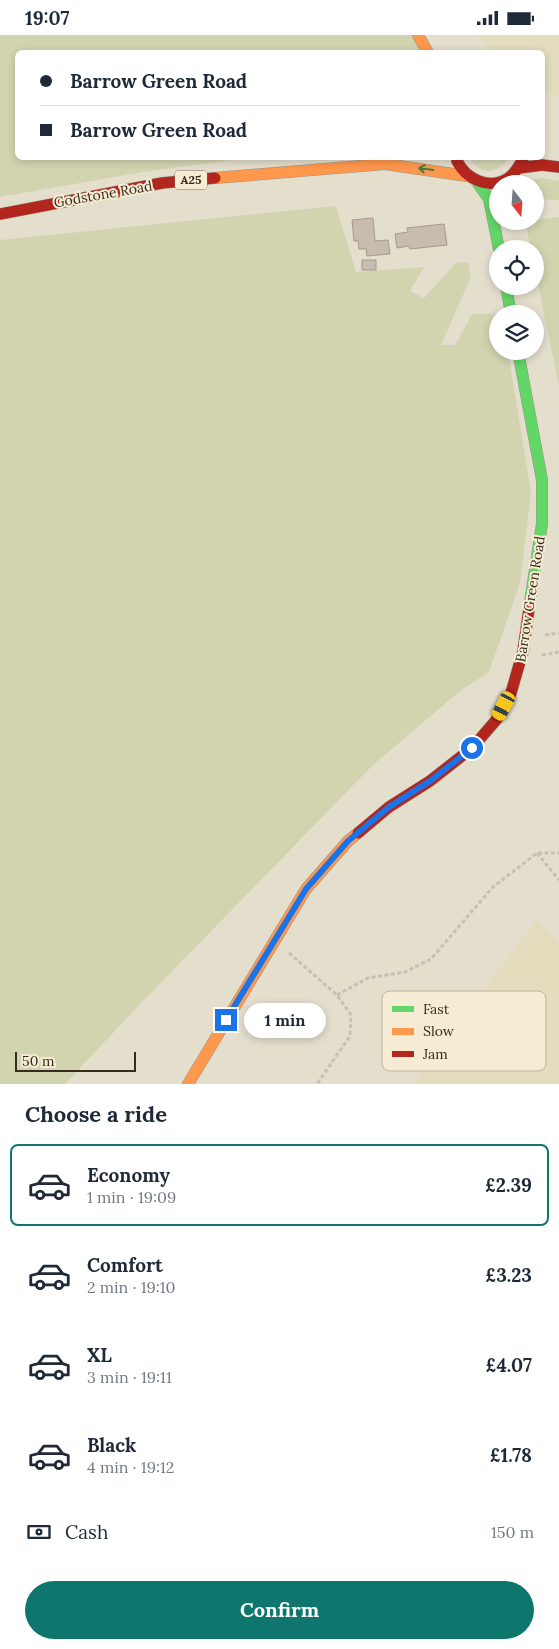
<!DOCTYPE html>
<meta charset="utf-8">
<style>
body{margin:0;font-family:Lora,serif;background:#f2f2f3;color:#1f2937;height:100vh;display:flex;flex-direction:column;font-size:19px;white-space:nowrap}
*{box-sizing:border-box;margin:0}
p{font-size:16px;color:#747a83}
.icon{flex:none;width:28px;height:28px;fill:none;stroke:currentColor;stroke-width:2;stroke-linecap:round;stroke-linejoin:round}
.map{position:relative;height:1049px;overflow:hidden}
.details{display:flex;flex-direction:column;background:#fff;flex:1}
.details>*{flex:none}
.hud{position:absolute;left:15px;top:15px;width:530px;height:110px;border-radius:8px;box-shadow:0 2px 8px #0003;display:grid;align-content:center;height:110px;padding:0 25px;background:#fff}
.needle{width:32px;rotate:163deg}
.buttons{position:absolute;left:489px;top:140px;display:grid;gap:10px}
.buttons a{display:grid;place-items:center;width:55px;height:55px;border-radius:50%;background:#fff;box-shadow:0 2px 8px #0003;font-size:25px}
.scale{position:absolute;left:15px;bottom:12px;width:121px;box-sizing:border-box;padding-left:5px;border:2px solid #372b1e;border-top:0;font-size:14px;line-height:18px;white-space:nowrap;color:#372b1e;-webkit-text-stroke:4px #f5ecd3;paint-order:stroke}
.end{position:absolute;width:22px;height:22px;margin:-11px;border:6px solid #1a73e8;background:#fff;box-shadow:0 0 0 2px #fff}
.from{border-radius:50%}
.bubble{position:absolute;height:35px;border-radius:18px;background:#fff;box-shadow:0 2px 8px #0003;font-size:16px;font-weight:800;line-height:35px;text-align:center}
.car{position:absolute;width:15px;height:30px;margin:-15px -8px;border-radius:6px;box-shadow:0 0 4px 1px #0007;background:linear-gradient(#f5c518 24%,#345 0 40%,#f5c518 0 76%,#345 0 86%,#f5c518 0)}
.hud b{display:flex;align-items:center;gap:18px;height:48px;font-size:19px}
.hud b+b{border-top:1px solid #e0e1e3}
.hud i{width:12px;height:12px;background:#1f2937}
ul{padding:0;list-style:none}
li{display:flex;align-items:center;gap:15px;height:82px;margin:0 10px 8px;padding:0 15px;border:2px solid transparent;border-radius:8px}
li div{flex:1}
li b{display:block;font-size:19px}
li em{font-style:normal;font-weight:800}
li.selected{border-color:#0f766e}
li>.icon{width:45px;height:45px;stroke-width:1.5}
h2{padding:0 25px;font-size:22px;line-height:60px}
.pay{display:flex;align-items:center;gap:12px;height:55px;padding:0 25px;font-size:19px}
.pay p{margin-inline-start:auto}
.cta{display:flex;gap:10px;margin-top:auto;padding:10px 25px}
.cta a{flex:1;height:58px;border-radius:30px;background:#0f766e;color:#fff;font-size:20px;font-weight:800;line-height:58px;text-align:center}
.status{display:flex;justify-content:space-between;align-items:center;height:35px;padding:0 25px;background:#fff;direction:ltr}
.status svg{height:14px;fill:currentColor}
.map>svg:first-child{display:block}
</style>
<div class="status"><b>19:07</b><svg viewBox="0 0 49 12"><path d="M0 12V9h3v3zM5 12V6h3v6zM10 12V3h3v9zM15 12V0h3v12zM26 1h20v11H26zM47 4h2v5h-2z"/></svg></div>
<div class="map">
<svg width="559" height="1049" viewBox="0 0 559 1049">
<rect width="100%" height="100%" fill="#e4decd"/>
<g fill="#e3ddbe">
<polygon points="480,0 559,0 559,63 543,56 542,18 491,17"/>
<polygon points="537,884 559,907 559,1049 414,1049"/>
</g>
<g fill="#d2d4b0">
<polygon points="0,0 414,0 422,17 18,18 18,122 245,123 143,137 0,162"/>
<path d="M469 123H509C496 140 482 141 469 123Z"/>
<polygon points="543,143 559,146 559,165 535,164 535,149 525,149 529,145"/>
<polygon points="336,171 356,237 424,232 410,256 424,263 457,227 469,228 470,244 441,310 455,310 472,279 497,279 498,316 508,316 531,457 520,548 489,637 460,656 373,730 144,965 65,1049 0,1049 0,205"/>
<polygon points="559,182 559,351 535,235 535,214 531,214 525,186 535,186 535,185"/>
</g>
<g fill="#c7bcae" stroke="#a4998c">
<polygon points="373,183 375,206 388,205 390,219 367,221 366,214 359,214 358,206 354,206 352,185"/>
<polygon points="444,189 447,210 410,214 409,211 397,213 395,199 408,197 407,193"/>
<rect x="362" y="225" width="14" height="10"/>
</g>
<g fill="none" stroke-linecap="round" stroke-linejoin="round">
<g stroke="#999286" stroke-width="12">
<g id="fast">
<polyline points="477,147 489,164 499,214"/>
<polyline points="506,251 511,279"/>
<polyline points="518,316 542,445 542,489 529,574"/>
</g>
</g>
<g stroke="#999286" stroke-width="12">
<g id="slow">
<polyline points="418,0 428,18"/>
<polyline points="215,143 385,129 467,141"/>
<polyline points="188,1049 306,854 348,806 358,798"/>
</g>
</g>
<g stroke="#999286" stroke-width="12">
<g id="jam">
<path d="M457 126C466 144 488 155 507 144 515 139 520 130 524 122"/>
<polyline points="519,133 542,130 559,132"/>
<polyline points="0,179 162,148 215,143"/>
<polyline points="358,798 389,772 430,746 472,713 497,684 511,658 523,616 529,574"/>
</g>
</g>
<g stroke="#c5bfb5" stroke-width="3" stroke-dasharray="4 2.5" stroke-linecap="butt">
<polyline points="545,600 559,598"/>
<polyline points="542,620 559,617"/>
<polyline points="537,818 559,845"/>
<polyline points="289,918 337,960 351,980 350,1001 317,1049"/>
<polyline points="337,960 368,943 405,937 431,924 493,852 537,818 559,818"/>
</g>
<use href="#fast" stroke="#63d668" stroke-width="11"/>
<use href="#slow" stroke="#ff974d" stroke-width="11"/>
<use href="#jam" stroke="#b3261e" stroke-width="11"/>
</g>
<defs><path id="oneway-shaft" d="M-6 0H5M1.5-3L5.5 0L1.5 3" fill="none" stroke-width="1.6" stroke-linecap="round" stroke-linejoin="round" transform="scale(1.25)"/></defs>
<use stroke="#4b783f" href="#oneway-shaft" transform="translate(426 134) rotate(-173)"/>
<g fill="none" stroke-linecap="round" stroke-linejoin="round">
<polyline stroke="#1a73e8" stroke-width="6" points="226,985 306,854 348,806 389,772 430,746 472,713"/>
</g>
<g text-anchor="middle" stroke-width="4" stroke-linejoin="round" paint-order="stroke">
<rect fill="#f5ecd3" stroke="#706554" stroke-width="1" x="175" y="135.5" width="32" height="19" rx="4"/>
<g font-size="12" font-weight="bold" fill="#372b1e">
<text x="191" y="149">A25</text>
</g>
<g font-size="14" fill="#372b1e" stroke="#f5ecd3">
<text transform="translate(103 159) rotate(-10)" y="5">Godstone Road</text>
<text transform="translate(530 564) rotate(-81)" y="5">Barrow Green Road</text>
</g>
</g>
<rect x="382" y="956" width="164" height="80" rx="8" fill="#f5ecd3" stroke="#bcb29d" stroke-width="1"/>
<rect x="392" y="971" width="22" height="6" fill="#63d668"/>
<rect x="392" y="993" width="22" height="7" fill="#ff974d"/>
<rect x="392" y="1016" width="22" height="6" fill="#b3261e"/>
<g font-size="14" fill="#372b1e">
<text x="423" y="979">Fast</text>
<text x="423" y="1001">Slow</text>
<text x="423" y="1024">Jam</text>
</g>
</svg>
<div class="buttons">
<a><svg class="needle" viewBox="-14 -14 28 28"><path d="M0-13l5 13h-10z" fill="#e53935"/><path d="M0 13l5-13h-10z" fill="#747a83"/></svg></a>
<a><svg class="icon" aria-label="locate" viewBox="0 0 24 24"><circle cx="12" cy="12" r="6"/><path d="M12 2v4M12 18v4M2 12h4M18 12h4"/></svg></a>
<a><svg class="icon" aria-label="layers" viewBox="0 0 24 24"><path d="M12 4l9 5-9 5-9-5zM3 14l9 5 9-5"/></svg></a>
</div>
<div class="scale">50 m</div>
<i class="end from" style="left:472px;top:713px"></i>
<i class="end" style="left:226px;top:985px"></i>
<div class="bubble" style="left:244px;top:968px;width:82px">1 min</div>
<i class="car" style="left:504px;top:671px;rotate:208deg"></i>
<div class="hud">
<b><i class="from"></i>Barrow Green Road</b>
<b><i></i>Barrow Green Road</b>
</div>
</div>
<section class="details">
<h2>Choose a ride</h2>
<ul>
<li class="selected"><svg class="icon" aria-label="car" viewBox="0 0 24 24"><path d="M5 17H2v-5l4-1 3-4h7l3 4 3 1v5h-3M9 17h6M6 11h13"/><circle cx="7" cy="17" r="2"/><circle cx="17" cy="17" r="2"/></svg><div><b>Economy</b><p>1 min · 19:09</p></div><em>£2.39</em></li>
<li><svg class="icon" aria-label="car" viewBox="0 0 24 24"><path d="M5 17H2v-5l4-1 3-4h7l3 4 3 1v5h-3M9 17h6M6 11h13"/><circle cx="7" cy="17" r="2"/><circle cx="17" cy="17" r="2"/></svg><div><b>Comfort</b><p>2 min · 19:10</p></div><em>£3.23</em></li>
<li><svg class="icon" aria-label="car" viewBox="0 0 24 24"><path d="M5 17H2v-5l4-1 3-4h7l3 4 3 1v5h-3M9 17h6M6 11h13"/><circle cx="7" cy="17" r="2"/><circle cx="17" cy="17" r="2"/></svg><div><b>XL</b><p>3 min · 19:11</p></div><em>£4.07</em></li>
<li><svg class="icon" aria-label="car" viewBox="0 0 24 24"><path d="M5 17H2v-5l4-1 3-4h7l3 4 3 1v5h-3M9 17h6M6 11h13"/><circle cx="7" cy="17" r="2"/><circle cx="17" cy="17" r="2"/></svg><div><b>Black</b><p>4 min · 19:12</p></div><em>£1.78</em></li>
</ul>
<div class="pay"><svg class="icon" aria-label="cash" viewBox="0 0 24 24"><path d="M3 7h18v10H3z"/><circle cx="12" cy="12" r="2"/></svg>Cash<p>150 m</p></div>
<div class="cta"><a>Confirm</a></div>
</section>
